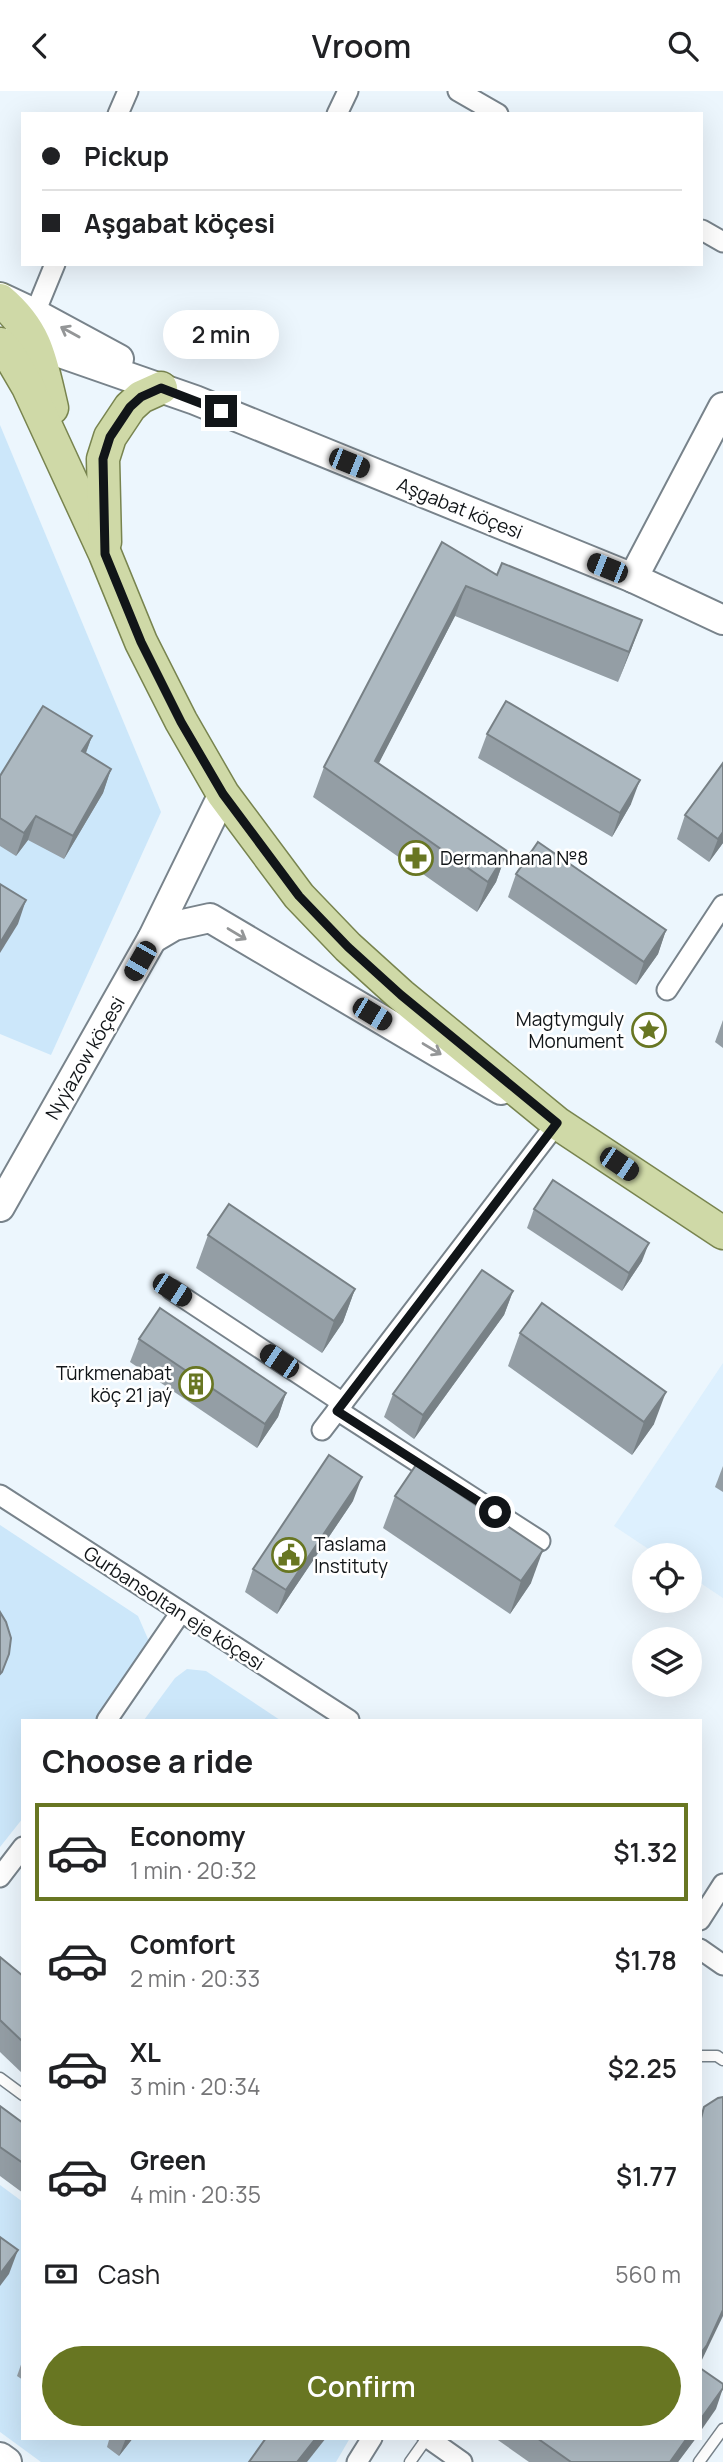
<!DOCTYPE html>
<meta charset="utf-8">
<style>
body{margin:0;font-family:Manrope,sans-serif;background:#f6f6f6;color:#202124;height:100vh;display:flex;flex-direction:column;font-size:26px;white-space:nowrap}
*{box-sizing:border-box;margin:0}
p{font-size:23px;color:#757577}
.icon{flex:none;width:38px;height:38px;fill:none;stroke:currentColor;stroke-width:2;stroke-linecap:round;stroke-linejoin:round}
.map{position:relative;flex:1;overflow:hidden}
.sheet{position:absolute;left:21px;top:1628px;width:681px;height:721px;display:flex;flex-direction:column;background:#fff;border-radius:0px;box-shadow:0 7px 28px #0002}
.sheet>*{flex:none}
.hud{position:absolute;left:21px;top:21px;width:682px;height:154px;border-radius:0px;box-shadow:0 7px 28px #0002;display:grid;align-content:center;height:154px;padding:0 21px;background:#fff}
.fabs{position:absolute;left:632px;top:1452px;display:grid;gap:14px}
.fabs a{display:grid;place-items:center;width:70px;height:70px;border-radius:50%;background:#fff;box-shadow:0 7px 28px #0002;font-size:35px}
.end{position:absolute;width:32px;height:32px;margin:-16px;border:9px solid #111518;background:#fff;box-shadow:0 0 0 4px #fff}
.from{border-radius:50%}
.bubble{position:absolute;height:49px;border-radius:24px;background:#fff;box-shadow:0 7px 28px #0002;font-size:23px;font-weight:600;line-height:49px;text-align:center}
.car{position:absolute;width:21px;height:42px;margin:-21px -10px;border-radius:9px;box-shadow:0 0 5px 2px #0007;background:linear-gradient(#222 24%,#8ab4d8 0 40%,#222 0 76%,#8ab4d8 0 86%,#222 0)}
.hud b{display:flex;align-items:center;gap:24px;height:66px;font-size:26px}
.hud b+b{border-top:2px solid #e0e0e0}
.hud i{width:18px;height:18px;background:#202124}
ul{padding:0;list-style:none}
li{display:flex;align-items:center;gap:21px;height:98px;margin:0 14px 10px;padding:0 7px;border:4px solid transparent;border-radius:0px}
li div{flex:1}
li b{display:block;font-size:26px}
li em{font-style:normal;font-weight:600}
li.on{border-color:#687622}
li>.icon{width:63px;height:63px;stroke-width:1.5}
h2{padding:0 21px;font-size:32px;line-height:84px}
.pay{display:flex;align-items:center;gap:18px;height:77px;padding:0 21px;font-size:26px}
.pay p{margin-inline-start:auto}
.primary-button{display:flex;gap:14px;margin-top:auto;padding:14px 21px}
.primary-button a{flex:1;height:80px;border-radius:42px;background:#687622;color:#fff;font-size:28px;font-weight:600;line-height:80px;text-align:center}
header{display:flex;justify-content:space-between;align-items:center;height:91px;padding:0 21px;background:#fff;font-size:32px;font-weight:600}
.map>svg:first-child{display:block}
</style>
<header><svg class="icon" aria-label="back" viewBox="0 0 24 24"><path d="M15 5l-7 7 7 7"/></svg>Vroom<svg class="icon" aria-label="search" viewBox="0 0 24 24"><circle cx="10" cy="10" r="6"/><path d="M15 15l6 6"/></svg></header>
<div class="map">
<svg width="723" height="2371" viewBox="0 0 723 2371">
<rect width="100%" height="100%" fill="#ecf6fd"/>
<polygon fill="#ddf0fe" points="723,1272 723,1507 690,1485 690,1465 659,1465 614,1435"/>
<g fill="#cce7fa">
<polygon points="0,334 161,721 51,964 0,943"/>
<polygon points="0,1434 138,1525 148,1548 149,1566 100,1629 23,1629 23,1727 0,1756"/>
<polygon points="187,1578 206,1580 280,1629 144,1629 175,1587"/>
<polygon points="0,2094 23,2111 23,2347 350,2347 336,2371 41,2371 0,2341"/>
</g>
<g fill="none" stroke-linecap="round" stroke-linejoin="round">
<g stroke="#78838b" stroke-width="13">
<g id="lane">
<polyline points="700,1965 717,1965 723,1969"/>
<polyline points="0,1987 23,2004"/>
<polyline points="410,2371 427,2347"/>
<polyline points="699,2371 723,2338"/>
</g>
</g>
<g stroke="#78838b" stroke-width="23">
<g id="street">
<polyline points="458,0 498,23"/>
<polyline points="118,23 128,0"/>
<polyline points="337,23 348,0"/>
<polyline points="702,139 723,151"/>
<polyline points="30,234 55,173"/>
<polyline points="667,899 723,814"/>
<polyline points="172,1199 343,1312"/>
<polyline points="337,1319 540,1450"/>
<polyline points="322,1339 557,1032"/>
<polyline points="0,1404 349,1629"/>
<polyline points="107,1629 181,1521"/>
<polyline points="0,1786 23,1756"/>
<polyline points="700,1829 723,1793"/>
<polyline points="700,1858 723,1874"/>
<polyline points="428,2347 462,2371"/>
<polyline points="357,2371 372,2347"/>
</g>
</g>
<g stroke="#78838b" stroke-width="32">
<g id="secondary">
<polyline points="0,206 34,222 119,268"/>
<polyline points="17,247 195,309 633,487 723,529"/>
<polyline points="633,487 723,316"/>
<polyline points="152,848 174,835 210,827 501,999"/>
<polyline points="0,1116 152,848 223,703"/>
<polyline points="0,2366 7,2371"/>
</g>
</g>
<g stroke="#78844f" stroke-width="35">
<g id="primary">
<path d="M0 209C38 241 41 271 52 317"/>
<polyline points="0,253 10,265 28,296 105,463 141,551 181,630 223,703 299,805 348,856 401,904 557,1032 723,1142"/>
<polyline points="105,451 103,368 110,346 130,316 141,306 161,297"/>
</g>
</g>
<use href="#lane" stroke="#fff" stroke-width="10"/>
<use href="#street" stroke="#fff" stroke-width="19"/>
<use href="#secondary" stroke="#fff" stroke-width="28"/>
<use href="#primary" stroke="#cfd9a7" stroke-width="32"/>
</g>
<g fill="#949ea5">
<polygon points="442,451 497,484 642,529 618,591 455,525 378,673 507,760 496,791 477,821 313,706 324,676"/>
<polygon points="487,643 631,713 612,746 478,667"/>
<polygon points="92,645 86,662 111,678 103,702 64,768 28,749 16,765 0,755 0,685"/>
<polygon points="723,672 723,752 709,771 677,748 685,724"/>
<polygon points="516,783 666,839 658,863 636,894 508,806"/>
<polygon points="723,929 723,957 715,951"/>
<polygon points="534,1118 642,1170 622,1200 527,1137"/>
<polygon points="208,1144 355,1198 343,1231 322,1262 196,1177"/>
<polygon points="513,1200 504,1224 414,1348 384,1326 393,1303"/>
<polygon points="520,1242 654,1333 632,1364 508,1275"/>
<polygon points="139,1248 286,1302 278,1326 257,1357 130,1271"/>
<polygon points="723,1375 723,1401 715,1396"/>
<polygon points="395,1405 531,1492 510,1523 383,1437"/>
<polygon points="353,1410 277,1523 245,1501 253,1478"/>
<polygon points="0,1866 23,1885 23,1983 0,1961"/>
<polygon points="0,2015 23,2032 23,2102 0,2085"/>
<polygon points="23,2268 23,2289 17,2285"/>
<polygon points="105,2347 133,2347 119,2365 107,2356 109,2349"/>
<polygon points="495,2347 696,2347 678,2371 529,2371"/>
</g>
<g fill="#788186">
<polygon points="466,495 455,525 364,701 375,670"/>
<polygon points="642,529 631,559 618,591 629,561"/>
<polygon points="92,645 83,669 82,660"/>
<polygon points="111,678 103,702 64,768 73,745"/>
<polygon points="640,689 631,713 612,746 620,722"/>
<polygon points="36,725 28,749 16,765 24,742"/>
<polygon points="723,741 723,752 709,771 718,748"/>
<polygon points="507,760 496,791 477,821 488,791"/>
<polygon points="26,809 18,833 0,862 0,852"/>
<polygon points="666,839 658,863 636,894 644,871"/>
<polygon points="649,1152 642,1170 622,1200 629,1182"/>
<polygon points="355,1198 343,1231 322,1262 334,1230"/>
<polygon points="513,1200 504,1224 414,1348 423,1324"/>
<polygon points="666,1301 654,1333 632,1364 644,1331"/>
<polygon points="286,1302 278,1326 257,1357 265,1333"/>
<polygon points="362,1386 353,1410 277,1523 286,1499"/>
<polygon points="543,1459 531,1492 510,1523 521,1490"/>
<polygon points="18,2159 9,2183 0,2195 0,2183"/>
<polygon points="723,2219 723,2225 700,2273 700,2263"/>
<polygon points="723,2297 716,2318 700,2341 700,2329"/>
<polygon points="126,2347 133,2347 119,2365"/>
<polygon points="316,2347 326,2347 307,2371 297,2371"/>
<polygon points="687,2347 696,2347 678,2371 670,2371"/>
</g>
<g fill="#acb8c0" stroke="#788186" stroke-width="2">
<polygon points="442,451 497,484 502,472 642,529 629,561 466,495 375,670 507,760 488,791 324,676"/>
<polygon points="506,610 640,689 620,722 487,643"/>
<polygon points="43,615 92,645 82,660 111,678 73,745 36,725 24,742 0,727 0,685"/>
<polygon points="723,672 723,741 718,748 685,724"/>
<polygon points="538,751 666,839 644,871 516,783"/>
<polygon points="0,793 26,809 0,852"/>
<polygon points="553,1089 649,1152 629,1182 534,1118"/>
<polygon points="229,1113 355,1198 334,1230 208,1144"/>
<polygon points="482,1179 513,1200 423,1324 393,1303"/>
<polygon points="542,1212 666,1301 644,1331 520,1242"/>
<polygon points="160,1217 286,1302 265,1333 139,1248"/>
<polygon points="329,1364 362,1386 286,1499 253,1478"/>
<polygon points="416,1374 543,1459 521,1490 395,1405"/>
<polygon points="0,1521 6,1531 11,1547 9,1563 2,1581 0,1583"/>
<polygon points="0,1866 23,1885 23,1951 0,1929"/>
<polygon points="723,2006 723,2219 707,2254 700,2263 700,2031 704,2016 718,2007"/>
<polygon points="0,2015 23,2032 23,2072 0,2056"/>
<polygon points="0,2146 18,2159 0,2183"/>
<polygon points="700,2277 723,2293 723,2297 700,2329"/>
<polygon points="266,2347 316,2347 297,2371 249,2371"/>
<polygon points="537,2347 687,2347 670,2371 571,2371"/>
</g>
<defs><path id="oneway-shaft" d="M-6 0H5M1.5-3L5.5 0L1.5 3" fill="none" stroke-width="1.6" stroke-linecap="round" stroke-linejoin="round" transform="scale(1.75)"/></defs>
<g stroke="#949697">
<use href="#oneway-shaft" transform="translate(70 241) rotate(-151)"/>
<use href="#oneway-shaft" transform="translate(237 843) rotate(31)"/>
<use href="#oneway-shaft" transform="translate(432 958) rotate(31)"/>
</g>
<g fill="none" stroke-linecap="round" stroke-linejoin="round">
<polyline stroke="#111518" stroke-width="9" points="221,320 161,297 141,306 130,316 110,346 103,368 105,463 141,551 181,631 223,703 299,805 348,856 401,904 557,1032 337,1320 495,1421"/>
</g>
<defs>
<g id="pharmacy-ring" transform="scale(1.75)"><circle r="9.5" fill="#fff" stroke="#687622" stroke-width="1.5"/><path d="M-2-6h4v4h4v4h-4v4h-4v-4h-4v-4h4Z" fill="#687622"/></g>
<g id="sight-ring" transform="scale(1.75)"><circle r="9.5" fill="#fff" stroke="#687622" stroke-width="1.5"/><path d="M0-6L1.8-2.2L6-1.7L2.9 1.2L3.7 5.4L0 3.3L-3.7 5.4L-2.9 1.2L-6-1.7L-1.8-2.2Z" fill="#687622"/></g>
<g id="building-ring" transform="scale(1.75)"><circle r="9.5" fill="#fff" stroke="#687622" stroke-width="1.5"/><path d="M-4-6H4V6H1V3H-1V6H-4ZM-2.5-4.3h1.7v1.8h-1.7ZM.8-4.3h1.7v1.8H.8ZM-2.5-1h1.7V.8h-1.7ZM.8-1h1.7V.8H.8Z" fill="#687622"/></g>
<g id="civic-ring" transform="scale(1.75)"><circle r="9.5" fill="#fff" stroke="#687622" stroke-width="1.5"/><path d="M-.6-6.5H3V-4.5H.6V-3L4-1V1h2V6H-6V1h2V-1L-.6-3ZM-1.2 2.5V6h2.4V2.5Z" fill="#687622"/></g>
</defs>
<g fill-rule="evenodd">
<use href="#pharmacy-ring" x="416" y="767"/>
<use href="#sight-ring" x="649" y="939"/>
<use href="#building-ring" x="196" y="1293"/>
<use href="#civic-ring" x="289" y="1464"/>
</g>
<g text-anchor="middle" stroke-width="5" stroke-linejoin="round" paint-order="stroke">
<g font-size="19" fill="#111518" stroke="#fff">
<text transform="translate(460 417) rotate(22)" y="7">Aşgabat köçesi</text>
<text transform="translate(85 967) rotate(-60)" y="7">Nyýazow köçesi</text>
<text transform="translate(174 1517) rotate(33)" y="7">Gurbansoltan eje köçesi</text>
</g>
<g font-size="19" fill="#111518" stroke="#fff" text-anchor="start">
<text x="440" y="774">Dermanhana №8</text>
<text x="624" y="935" text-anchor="end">Magtymguly<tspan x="624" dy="22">Monument</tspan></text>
<text x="172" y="1289" text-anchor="end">Türkmenabat<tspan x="172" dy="22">köç 21 jaý</tspan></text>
<text x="314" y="1460">Taslama<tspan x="314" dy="22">Instituty</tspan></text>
</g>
</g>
</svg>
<div class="fabs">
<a><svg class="icon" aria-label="locate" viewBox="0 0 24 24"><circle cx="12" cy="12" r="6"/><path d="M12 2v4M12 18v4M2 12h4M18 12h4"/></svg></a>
<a><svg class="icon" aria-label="layers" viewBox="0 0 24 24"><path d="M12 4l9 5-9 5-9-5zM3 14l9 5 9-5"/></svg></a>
</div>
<i class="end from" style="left:495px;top:1421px"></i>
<i class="end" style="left:221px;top:320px"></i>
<div class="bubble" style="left:163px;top:219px;width:116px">2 min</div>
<i class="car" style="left:349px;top:372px;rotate:112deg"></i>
<i class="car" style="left:607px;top:477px;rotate:292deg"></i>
<i class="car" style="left:140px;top:870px;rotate:210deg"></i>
<i class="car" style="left:372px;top:923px;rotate:121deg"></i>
<i class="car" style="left:619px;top:1073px;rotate:124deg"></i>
<i class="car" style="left:172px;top:1199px;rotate:123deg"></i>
<i class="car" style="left:279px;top:1270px;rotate:304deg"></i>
<div class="hud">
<b><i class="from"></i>Pickup</b>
<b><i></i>Aşgabat köçesi</b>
</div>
<section class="sheet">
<h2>Choose a ride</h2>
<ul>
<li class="on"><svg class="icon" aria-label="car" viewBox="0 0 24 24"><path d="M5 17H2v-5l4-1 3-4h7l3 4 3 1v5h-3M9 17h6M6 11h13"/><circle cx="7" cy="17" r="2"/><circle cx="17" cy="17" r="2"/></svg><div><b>Economy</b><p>1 min · 20:32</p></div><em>$1.32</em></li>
<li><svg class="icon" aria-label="car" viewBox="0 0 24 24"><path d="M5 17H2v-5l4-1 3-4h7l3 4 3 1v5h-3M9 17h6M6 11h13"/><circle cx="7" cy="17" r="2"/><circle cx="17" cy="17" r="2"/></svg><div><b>Comfort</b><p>2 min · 20:33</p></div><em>$1.78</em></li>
<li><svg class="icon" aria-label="car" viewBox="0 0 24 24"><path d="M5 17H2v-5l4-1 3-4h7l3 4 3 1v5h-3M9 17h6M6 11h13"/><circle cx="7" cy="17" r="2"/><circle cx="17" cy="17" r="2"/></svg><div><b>XL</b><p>3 min · 20:34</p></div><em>$2.25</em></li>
<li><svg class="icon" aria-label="car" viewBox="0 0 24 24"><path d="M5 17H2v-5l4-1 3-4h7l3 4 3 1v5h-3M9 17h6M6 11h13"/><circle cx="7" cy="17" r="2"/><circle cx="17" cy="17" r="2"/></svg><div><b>Green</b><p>4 min · 20:35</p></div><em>$1.77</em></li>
</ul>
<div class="pay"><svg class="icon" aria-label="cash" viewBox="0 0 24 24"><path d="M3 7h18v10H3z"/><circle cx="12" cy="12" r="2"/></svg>Cash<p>560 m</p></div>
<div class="primary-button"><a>Confirm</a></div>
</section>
</div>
